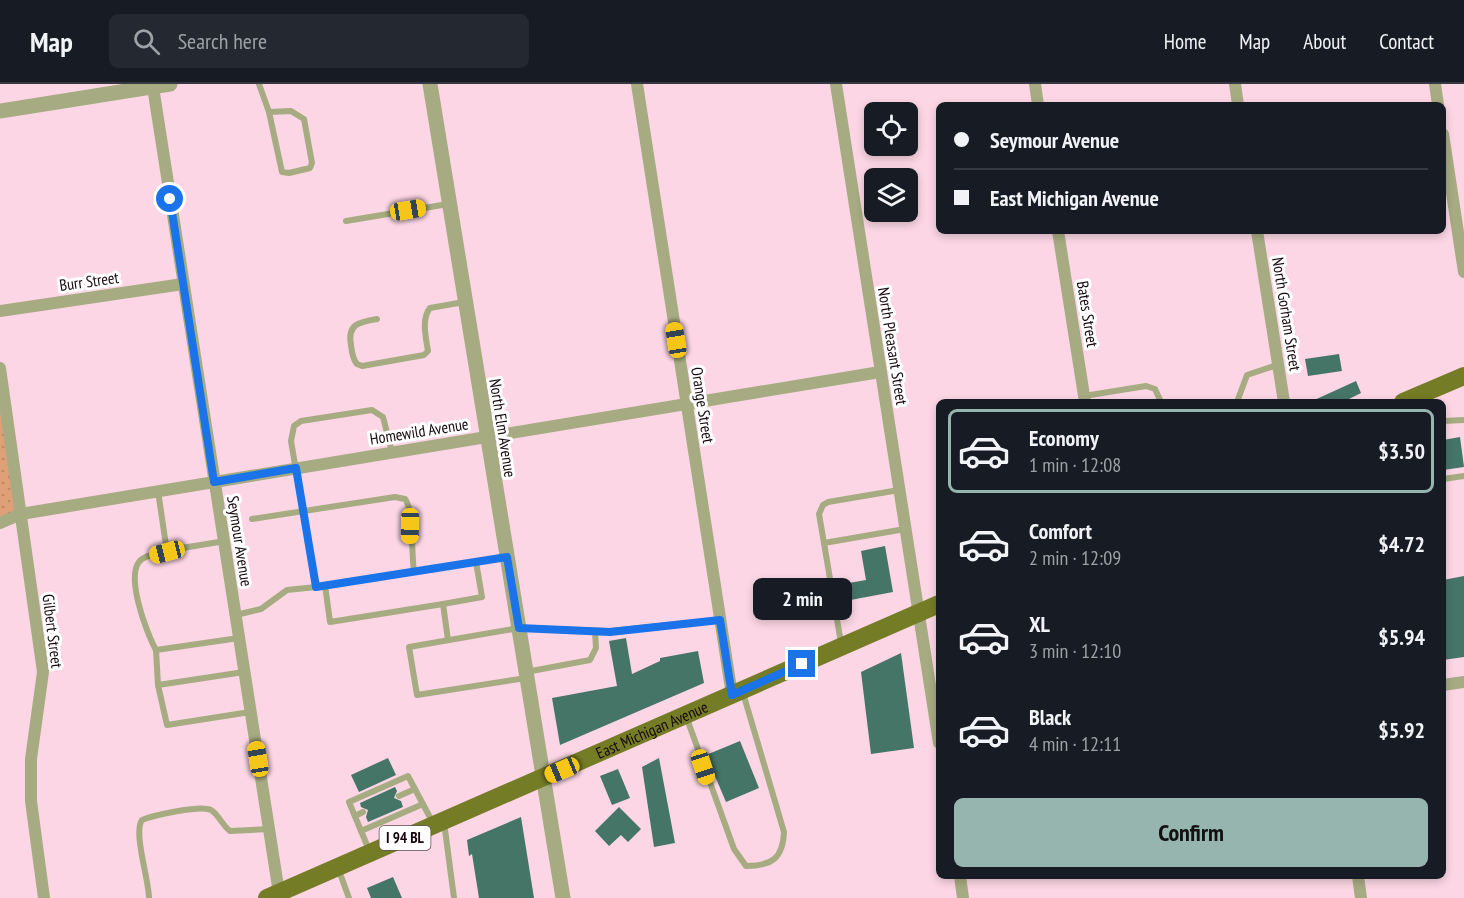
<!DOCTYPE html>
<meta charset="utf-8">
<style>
body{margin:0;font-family:"PT Sans Narrow",sans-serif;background:#242831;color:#f1f3f6;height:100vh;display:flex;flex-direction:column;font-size:22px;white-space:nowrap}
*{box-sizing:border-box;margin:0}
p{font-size:20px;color:#9ea1a6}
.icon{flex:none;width:33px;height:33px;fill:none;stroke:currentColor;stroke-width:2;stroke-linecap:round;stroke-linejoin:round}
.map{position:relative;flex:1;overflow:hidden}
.details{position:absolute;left:936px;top:315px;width:510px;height:480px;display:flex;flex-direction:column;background:#171b24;border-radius:9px;box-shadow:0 3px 9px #0003}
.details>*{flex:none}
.banner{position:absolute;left:936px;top:18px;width:510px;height:132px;border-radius:9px;box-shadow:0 3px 9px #0003;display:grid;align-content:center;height:132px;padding:0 18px;background:#171b24}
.controls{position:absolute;left:864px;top:18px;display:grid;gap:12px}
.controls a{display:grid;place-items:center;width:54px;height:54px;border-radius:9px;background:#171b24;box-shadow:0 3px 9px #0003;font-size:30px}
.end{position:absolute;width:27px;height:27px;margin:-14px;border:8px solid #1a73e8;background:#fff;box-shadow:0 0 0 3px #fff}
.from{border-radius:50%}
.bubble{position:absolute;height:42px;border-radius:9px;background:#171b24;box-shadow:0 3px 9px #0003;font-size:20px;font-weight:600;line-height:42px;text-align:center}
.car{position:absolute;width:18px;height:36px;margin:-18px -9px;border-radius:8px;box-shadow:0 0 4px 2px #0007;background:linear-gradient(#f5c518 24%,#345 0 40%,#f5c518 0 76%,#345 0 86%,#f5c518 0)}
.banner b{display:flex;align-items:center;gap:21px;height:57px;font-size:22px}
.banner b+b{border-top:2px solid #363941}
.banner i{width:15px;height:15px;background:#f1f3f6}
ul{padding:10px 0 0;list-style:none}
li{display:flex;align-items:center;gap:18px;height:84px;margin:0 12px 9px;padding:0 6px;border:3px solid transparent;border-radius:9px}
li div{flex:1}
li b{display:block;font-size:22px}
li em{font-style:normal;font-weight:600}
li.selected{border-color:#97b5af}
li>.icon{width:54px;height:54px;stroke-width:1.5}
.action{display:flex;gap:12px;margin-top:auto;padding:12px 18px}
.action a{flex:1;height:69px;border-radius:9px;background:#97b5af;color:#111;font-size:24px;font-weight:600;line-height:69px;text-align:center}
header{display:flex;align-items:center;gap:36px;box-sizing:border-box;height:84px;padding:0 30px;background:#171b24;border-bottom:2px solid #363941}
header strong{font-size:28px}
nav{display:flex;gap:33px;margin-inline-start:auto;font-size:21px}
.search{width:420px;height:54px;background:#242831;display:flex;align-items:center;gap:15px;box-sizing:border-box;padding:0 21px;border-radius:9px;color:#9ea1a6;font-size:22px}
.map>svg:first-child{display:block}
</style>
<header>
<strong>Map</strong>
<div class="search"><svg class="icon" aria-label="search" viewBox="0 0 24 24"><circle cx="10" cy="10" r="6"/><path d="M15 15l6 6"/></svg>Search here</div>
<nav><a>Home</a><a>Map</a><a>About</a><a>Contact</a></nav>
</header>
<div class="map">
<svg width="1464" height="814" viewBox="0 0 1464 814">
<defs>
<pattern id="grass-dots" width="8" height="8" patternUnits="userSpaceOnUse" patternTransform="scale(1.5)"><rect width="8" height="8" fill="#e0a077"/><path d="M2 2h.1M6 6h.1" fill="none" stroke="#bf8866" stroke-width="1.8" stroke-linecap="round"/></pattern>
</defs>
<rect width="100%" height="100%" fill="#fcd6e4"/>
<polygon fill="url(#grass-dots)" points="0,291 21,430 0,444"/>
<g fill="#457567">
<polygon points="1339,270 1342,287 1308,292 1305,275"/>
<polygon points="1356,297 1361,309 1343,318 1310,318"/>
<polygon points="1460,353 1464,383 1443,386 1443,356"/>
<polygon points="885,462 893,508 840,518 837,501 866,496 861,467"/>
<polygon points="1464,492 1464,573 1443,576 1443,496"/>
<polygon points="626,554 632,590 660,577 660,574 698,567 704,599 560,661 552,614 617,602 609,557"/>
<polygon points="901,569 914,664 871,670 861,588"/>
<polygon points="740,657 759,704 726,718 706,671"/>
<polygon points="388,674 396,691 359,708 351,691"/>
<polygon points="659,674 675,759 654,763 642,683"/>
<polygon points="618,685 630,714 612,721 600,692"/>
<polygon points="395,703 397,707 394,714 401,717 403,723 368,738 366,733 368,726 361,723 360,719"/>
<polygon points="619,723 641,745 628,758 621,751 609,762 595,747"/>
<polygon points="521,733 534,814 479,814 472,770 469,772 467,756"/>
<polygon points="393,793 402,814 371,814 367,804"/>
</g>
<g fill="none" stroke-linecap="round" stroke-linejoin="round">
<g stroke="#a6ab82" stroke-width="6">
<polyline points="259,0 269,28 282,88 289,89 310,84 312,79 304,35 291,27 269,28"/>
<polyline points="346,137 448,120"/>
<path d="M377 235C359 238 347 240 351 261 352 268 352 274 357 280L362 282 424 271 428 267C426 254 421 235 430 224L464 218"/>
<polyline points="1084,312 1146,302 1155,305 1161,318"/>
<polyline points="1237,318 1247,291 1277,281"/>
<polyline points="1443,337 1464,336"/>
<polyline points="392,368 383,333 372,326 301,337 294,342 291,357 316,503 506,473"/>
<polyline points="1443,395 1464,392"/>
<polyline points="158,407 167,468"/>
<path d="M252 435 395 413 405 415C414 426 411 470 414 487"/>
<polyline points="824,459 905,445"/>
<polyline points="325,501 330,538 443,520"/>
<polyline points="236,531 261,525 287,506 316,503"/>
<polyline points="239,554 156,566 158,601 167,641 250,628"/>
<polyline points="448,556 443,520 482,513 476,478"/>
<polyline points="841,559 819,430 823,421 828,418 899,406"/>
<path d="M156 566C147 550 123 488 142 475 155 466 205 461 224 457"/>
<polyline points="526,588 590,576 596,564 595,547"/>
<polyline points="526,594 417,611 409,563 519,544 610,547 720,536"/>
<polyline points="158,601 244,588"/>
<path d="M686 632 734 765 746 782C772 782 783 774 784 748L743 609"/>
<polyline points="399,712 415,705"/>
<polyline points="355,732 363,728"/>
<polyline points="444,738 454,814"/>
<polyline points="361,747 423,720"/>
<polyline points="369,766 349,718 408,692 433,739"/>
<polyline points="338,784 349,814"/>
<path d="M149 814C149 796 133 748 142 736 154 731 200 721 211 726 219 731 222 741 230 747L269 745"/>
</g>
<g stroke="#a6ab82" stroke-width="12">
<polyline points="637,0 732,611"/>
<polyline points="836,0 939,659"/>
<polyline points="1035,0 1038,21"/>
<polyline points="1235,0 1238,21"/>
<polyline points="1435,0 1438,21"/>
<polyline points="153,3 279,809"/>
<polyline points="1443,50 1464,188"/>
<polyline points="1058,147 1085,318"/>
<polyline points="1257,147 1284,318"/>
<polyline points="0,227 183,200"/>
<polyline points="0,284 43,588 31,675 31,717 44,814"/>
<polyline points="0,439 21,430 880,288"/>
<polyline points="1443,601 1464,598"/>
<polyline points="960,792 963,814"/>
<polyline points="1358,792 1361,814"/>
</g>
<g stroke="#a6ab82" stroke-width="15">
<polyline points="430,0 563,814"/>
<polyline points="0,27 170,0"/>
</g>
<g stroke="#757c26" stroke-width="18">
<polyline points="1403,318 1464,292"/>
<path id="s1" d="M267 814 939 520"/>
</g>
</g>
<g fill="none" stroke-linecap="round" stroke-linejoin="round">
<polyline stroke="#1a73e8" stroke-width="8" points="170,115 214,398 296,384 316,503 507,473 519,544 610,548 720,536 732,611 802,580"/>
</g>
<g text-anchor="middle" stroke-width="6" stroke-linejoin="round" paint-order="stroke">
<rect fill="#fff" stroke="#5c5156" stroke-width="1.5" x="379.5" y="742" width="51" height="24" rx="4.5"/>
<g font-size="15" font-weight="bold" fill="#16070e">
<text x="405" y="759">I 94 BL</text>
</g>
<g font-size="16" fill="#16070e" stroke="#fff">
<text transform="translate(89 197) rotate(-8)" y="6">Burr Street</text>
<text transform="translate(1088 230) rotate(81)" y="6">Bates Street</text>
<text transform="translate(1287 230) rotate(81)" y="6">North Gorham Street</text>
<text transform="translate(893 262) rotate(81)" y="6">North Pleasant Street</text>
<text transform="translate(703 321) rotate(81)" y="6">Orange Street</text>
<text transform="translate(503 344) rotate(81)" y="6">North Elm Avenue</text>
<text transform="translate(419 347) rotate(-9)" y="6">Homewild Avenue</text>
<text transform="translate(240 457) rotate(81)" y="6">Seymour Avenue</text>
<text transform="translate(53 547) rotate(83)" y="6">Gilbert Street</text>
<text dy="6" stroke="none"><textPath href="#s1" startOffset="420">East Michigan Avenue</textPath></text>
</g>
</g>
</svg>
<div class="controls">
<a><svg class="icon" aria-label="locate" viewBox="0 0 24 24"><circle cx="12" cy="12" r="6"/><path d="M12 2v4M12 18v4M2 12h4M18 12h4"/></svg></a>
<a><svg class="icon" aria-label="layers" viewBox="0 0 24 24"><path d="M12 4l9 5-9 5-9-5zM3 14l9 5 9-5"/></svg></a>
</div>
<i class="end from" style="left:170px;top:115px"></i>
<i class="end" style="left:802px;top:580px"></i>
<div class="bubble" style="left:753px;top:494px;width:99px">2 min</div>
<i class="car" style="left:408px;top:126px;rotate:81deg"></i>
<i class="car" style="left:676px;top:256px;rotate:351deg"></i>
<i class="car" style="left:410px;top:442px;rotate:181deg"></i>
<i class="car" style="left:167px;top:468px;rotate:256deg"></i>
<i class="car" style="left:258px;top:675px;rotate:351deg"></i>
<i class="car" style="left:703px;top:683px;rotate:162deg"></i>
<i class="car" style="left:562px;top:686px;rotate:247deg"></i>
<div class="banner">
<b><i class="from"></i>Seymour Avenue</b>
<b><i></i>East Michigan Avenue</b>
</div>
<section class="details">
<ul>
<li class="selected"><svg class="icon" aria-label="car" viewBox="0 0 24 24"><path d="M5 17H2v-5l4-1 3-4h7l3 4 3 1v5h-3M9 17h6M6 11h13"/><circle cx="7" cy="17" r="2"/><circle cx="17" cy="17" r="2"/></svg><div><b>Economy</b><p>1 min · 12:08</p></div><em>$3.50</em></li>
<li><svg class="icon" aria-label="car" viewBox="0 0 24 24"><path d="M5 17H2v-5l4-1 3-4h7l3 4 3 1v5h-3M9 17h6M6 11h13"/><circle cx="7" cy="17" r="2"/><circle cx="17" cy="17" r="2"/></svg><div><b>Comfort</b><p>2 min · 12:09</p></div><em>$4.72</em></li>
<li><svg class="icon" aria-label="car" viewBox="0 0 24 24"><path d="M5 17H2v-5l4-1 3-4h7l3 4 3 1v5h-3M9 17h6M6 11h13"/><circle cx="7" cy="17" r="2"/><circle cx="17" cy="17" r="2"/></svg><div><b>XL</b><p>3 min · 12:10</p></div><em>$5.94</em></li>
<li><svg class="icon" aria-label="car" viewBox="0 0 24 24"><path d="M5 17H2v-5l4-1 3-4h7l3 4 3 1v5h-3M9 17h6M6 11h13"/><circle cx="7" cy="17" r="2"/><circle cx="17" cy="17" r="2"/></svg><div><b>Black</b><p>4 min · 12:11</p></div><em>$5.92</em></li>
</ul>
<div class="action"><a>Confirm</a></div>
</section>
</div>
